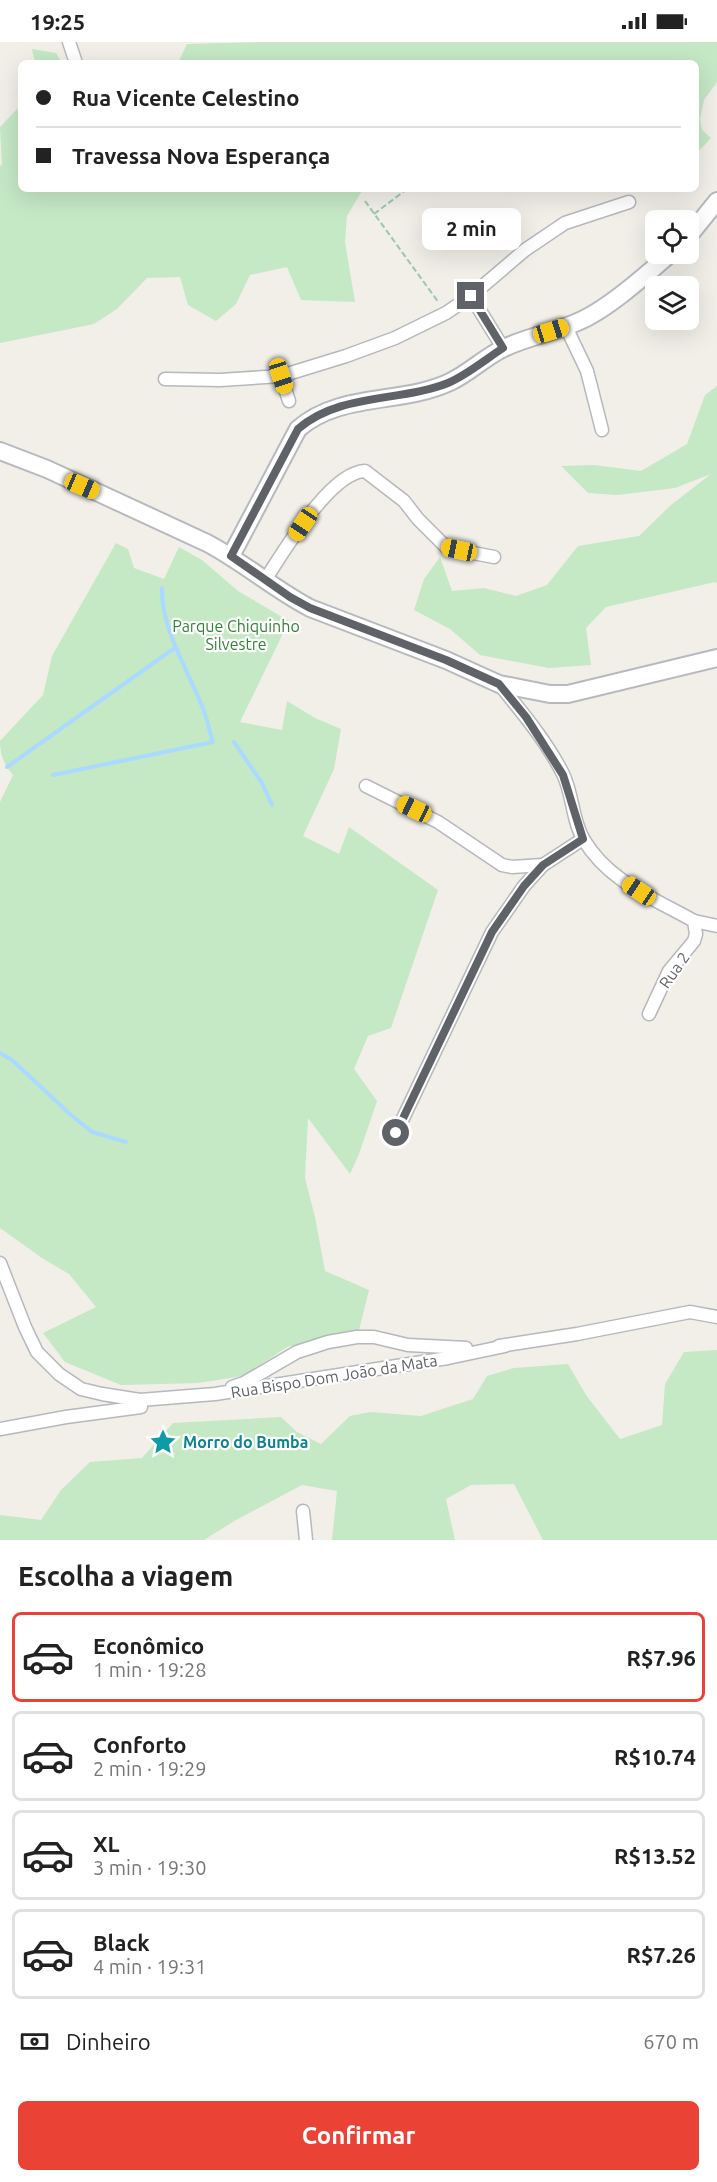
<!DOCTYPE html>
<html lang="pt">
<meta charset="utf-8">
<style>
body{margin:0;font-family:Ubuntu,sans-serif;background:#f6f6f6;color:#222;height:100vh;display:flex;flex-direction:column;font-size:22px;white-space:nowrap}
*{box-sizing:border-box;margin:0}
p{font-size:20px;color:#767676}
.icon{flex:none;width:33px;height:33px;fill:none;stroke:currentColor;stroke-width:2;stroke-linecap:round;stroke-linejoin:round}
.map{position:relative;height:1498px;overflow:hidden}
.sheet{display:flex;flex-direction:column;background:#fff;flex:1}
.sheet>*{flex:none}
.guide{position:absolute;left:18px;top:18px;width:681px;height:132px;border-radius:9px;box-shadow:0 6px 24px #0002;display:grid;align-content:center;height:132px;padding:0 18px;background:#fff}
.tools{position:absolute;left:645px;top:168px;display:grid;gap:12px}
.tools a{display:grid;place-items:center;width:54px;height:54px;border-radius:9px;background:#fff;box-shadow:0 6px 24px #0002;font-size:30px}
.end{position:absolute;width:27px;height:27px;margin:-14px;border:8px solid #5f6368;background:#fff;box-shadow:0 0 0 3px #fff}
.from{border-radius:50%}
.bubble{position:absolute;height:42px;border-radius:9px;background:#fff;box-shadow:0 6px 24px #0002;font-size:20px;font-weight:700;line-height:42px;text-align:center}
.car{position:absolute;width:18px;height:36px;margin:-18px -9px;border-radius:8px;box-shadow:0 0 4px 2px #0007;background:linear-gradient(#f5c518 24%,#345 0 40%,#f5c518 0 76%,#345 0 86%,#f5c518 0)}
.guide b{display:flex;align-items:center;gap:21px;height:57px;font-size:22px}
.guide b+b{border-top:2px solid #e0e0e0}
.guide i{width:15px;height:15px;background:#222}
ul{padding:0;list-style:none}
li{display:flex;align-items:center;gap:18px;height:90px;margin:0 12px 9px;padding:0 6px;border:3px solid #e0e0e0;border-radius:9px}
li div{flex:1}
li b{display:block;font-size:22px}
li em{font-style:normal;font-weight:700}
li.current{border-color:#ea4335}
li>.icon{width:54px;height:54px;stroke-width:1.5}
h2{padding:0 18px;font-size:27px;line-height:72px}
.pay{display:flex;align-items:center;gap:15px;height:66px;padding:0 18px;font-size:22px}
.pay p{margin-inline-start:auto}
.action{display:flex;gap:12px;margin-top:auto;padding:12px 18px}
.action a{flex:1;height:69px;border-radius:9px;background:#ea4335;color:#fff;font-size:24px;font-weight:700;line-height:69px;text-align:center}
.status{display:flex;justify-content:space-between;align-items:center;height:42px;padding:0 30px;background:#fff;direction:ltr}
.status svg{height:16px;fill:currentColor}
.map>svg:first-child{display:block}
</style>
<div class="status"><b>19:25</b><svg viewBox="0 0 49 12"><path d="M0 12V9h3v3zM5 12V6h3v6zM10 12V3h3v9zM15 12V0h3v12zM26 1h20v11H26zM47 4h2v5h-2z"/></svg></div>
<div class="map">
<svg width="717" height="1498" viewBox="0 0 717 1498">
<rect width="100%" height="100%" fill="#f1efe8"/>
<g fill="#c5e8c5">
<polygon points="268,0 717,0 717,40 704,58 700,77 702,88 711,96 696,112 696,21 178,21 187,2"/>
<polygon points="32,7 56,11 62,21 35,21"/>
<polygon points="21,63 21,147 363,147 347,174 345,200 355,260 301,258 287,225 250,233 236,262 216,279 188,263 180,235 147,236 117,267 94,282 0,301 0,124 2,123 0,85"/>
<polygon points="717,344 717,541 715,540 606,565 586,586 591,623 549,626 480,613 450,587 414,568 424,537 440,515 452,549 484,546 516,554 547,543 578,504 639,494 671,463 711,432 675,446 617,453 588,451 561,424 594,423 641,429 687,402 705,353"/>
<path d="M116 501 128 507 134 526 164 537 179 505 202 518 238 549 289 579 240 680 282 688 287 659 315 676 341 687 334 727 303 794 339 812 349 785 438 848 391 986 368 994 354 1027 377 1059 359 1112 350 1132 308 1076 305 1136 315 1175 325 1229 369 1248 359 1288 287 1305 243 1334 198 1341 121 1343 65 1320 43 1291 96 1265 69 1232 42 1216 0 1186V760L13 733C4 723 0 713 0 699L43 653 52 614Z"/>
<polygon points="717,1308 717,1498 543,1498 514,1442 471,1443 446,1457 455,1498 332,1498 337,1449 302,1443 236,1478 204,1498 0,1498 0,1473 41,1478 61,1448 90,1420 142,1416 173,1381 281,1375 297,1390 321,1402 350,1374 370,1370 421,1374 473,1357 487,1334 514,1326 568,1322 586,1353 620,1397 662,1383 665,1342 684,1310"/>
</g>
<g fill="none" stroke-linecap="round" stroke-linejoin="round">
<g stroke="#aadaff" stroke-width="4">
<polyline points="234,700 262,741 272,763"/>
<polyline points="7,725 176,605"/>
<path d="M53 733 213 700C209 688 207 675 202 664 187 626 161 587 162 546"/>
<polyline points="0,1011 12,1018 71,1073 92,1090 126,1100"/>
</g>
<g stroke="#b5b8bc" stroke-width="15">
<g id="street">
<polyline points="69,0 76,21"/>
<polyline points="471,254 503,306"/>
<polyline points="566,285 587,329 602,388"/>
<polyline points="281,334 289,359"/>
<polyline points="165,337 220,338 281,334 346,314 395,296 446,271 471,254 525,208 565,181 629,160"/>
<path d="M265 538C283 511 330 430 365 429L404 459 418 477 447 506 494 515"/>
<path d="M499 642C522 670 547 700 563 732 573 752 572 779 584 798 608 839 655 857 694 879L696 892 694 899 669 929 649 972"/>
<polyline points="366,744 438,780 502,823 512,825 543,823"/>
<polyline points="694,879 717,884"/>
<polyline points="396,1091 492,890 524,844 543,823 583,797"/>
<polyline points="0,1221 25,1285 37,1310 59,1332 81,1347 102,1352 140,1358 215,1352 448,1316 505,1304"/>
<polyline points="499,1304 577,1292 690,1270 717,1275"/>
<polyline points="232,1345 244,1341 297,1310 328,1300 357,1295 374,1295 408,1303 466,1306"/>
<polyline points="0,1387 66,1375 141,1365 140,1358"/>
<polyline points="303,1469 306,1498"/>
</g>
</g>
<g stroke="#b6babf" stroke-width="20">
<g id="secondary">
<polyline points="688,195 717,159"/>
<path d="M0 409 47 427 207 501C243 520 274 547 310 566L446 618 499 642 550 652H568L717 616"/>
<path d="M231 514 298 387C340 350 401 363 450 340 469 331 485 315 504 306 529 294 557 290 582 278 610 265 647 232 670 212"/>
</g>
</g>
<g stroke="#9cc7a9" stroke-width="2" stroke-dasharray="6 3" stroke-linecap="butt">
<polyline points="365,159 439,261"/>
<polyline points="374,172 407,147"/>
</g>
<use href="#street" stroke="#fff" stroke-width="12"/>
<use href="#secondary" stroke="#fff" stroke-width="16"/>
</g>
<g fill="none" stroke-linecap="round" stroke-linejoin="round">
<path stroke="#5f6368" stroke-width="8" d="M396 1091 492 890 524 844 543 823 583 797 563 733 526 675 499 642 446 618 310 566 290 555 231 514 298 387C339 351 400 360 448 341 467 333 486 317 503 306L471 254"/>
</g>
<defs>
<g id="sight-bare" transform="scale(2.07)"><path d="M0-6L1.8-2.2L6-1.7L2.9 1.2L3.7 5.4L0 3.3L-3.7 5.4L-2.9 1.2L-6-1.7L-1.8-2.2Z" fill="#0f9aa8" stroke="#fff" stroke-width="2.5" paint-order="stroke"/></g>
</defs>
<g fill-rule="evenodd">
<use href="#sight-bare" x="163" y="1400"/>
</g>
<g text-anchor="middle" stroke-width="4.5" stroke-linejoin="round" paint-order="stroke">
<g font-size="16" fill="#348238" stroke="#fff">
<text x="236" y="590">Parque Chiquinho<tspan x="236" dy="18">Silvestre</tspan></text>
</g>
<g font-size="16" fill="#5f6368" stroke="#fff">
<text transform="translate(674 928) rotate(-55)" y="6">Rua 2</text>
<text transform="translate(334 1334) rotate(-9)" y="6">Rua Bispo Dom João da Mata</text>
</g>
<g font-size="16" font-weight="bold" fill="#0d838f" stroke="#fff" text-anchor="start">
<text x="183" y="1406">Morro do Bumba</text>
</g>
</g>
</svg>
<div class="tools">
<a><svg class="icon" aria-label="locate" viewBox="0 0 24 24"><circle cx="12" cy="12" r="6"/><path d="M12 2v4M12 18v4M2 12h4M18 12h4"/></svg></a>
<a><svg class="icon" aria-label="layers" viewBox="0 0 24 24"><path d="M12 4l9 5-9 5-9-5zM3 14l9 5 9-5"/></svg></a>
</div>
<i class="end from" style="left:396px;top:1091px"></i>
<i class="end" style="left:471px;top:254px"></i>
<div class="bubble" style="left:422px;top:166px;width:99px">2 min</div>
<i class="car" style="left:551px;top:289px;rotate:73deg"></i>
<i class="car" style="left:281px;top:334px;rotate:162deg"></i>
<i class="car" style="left:82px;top:444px;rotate:113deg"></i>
<i class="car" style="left:303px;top:482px;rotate:214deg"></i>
<i class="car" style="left:459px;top:508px;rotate:282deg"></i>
<i class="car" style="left:414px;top:767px;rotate:295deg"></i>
<i class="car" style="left:639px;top:849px;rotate:304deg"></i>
<div class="guide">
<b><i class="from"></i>Rua Vicente Celestino</b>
<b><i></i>Travessa Nova Esperança</b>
</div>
</div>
<section class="sheet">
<h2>Escolha a viagem</h2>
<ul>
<li class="current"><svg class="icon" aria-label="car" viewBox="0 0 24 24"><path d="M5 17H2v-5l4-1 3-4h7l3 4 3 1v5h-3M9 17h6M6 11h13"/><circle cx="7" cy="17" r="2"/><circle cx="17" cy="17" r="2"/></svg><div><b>Econômico</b><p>1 min · 19:28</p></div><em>R$7.96</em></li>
<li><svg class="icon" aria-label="car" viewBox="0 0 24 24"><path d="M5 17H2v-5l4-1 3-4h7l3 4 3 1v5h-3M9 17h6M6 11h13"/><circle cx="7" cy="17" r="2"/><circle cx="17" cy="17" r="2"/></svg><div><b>Conforto</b><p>2 min · 19:29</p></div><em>R$10.74</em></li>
<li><svg class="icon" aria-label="car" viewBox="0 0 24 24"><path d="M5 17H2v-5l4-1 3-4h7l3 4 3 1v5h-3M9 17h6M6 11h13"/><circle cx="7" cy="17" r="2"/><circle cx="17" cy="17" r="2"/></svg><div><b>XL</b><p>3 min · 19:30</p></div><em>R$13.52</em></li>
<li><svg class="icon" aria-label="car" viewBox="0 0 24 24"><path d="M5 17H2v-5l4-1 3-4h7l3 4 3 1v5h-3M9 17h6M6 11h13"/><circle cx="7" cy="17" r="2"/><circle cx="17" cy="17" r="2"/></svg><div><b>Black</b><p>4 min · 19:31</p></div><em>R$7.26</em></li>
</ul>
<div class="pay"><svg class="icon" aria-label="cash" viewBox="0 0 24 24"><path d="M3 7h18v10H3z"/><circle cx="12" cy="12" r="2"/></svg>Dinheiro<p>670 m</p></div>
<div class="action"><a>Confirmar</a></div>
</section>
